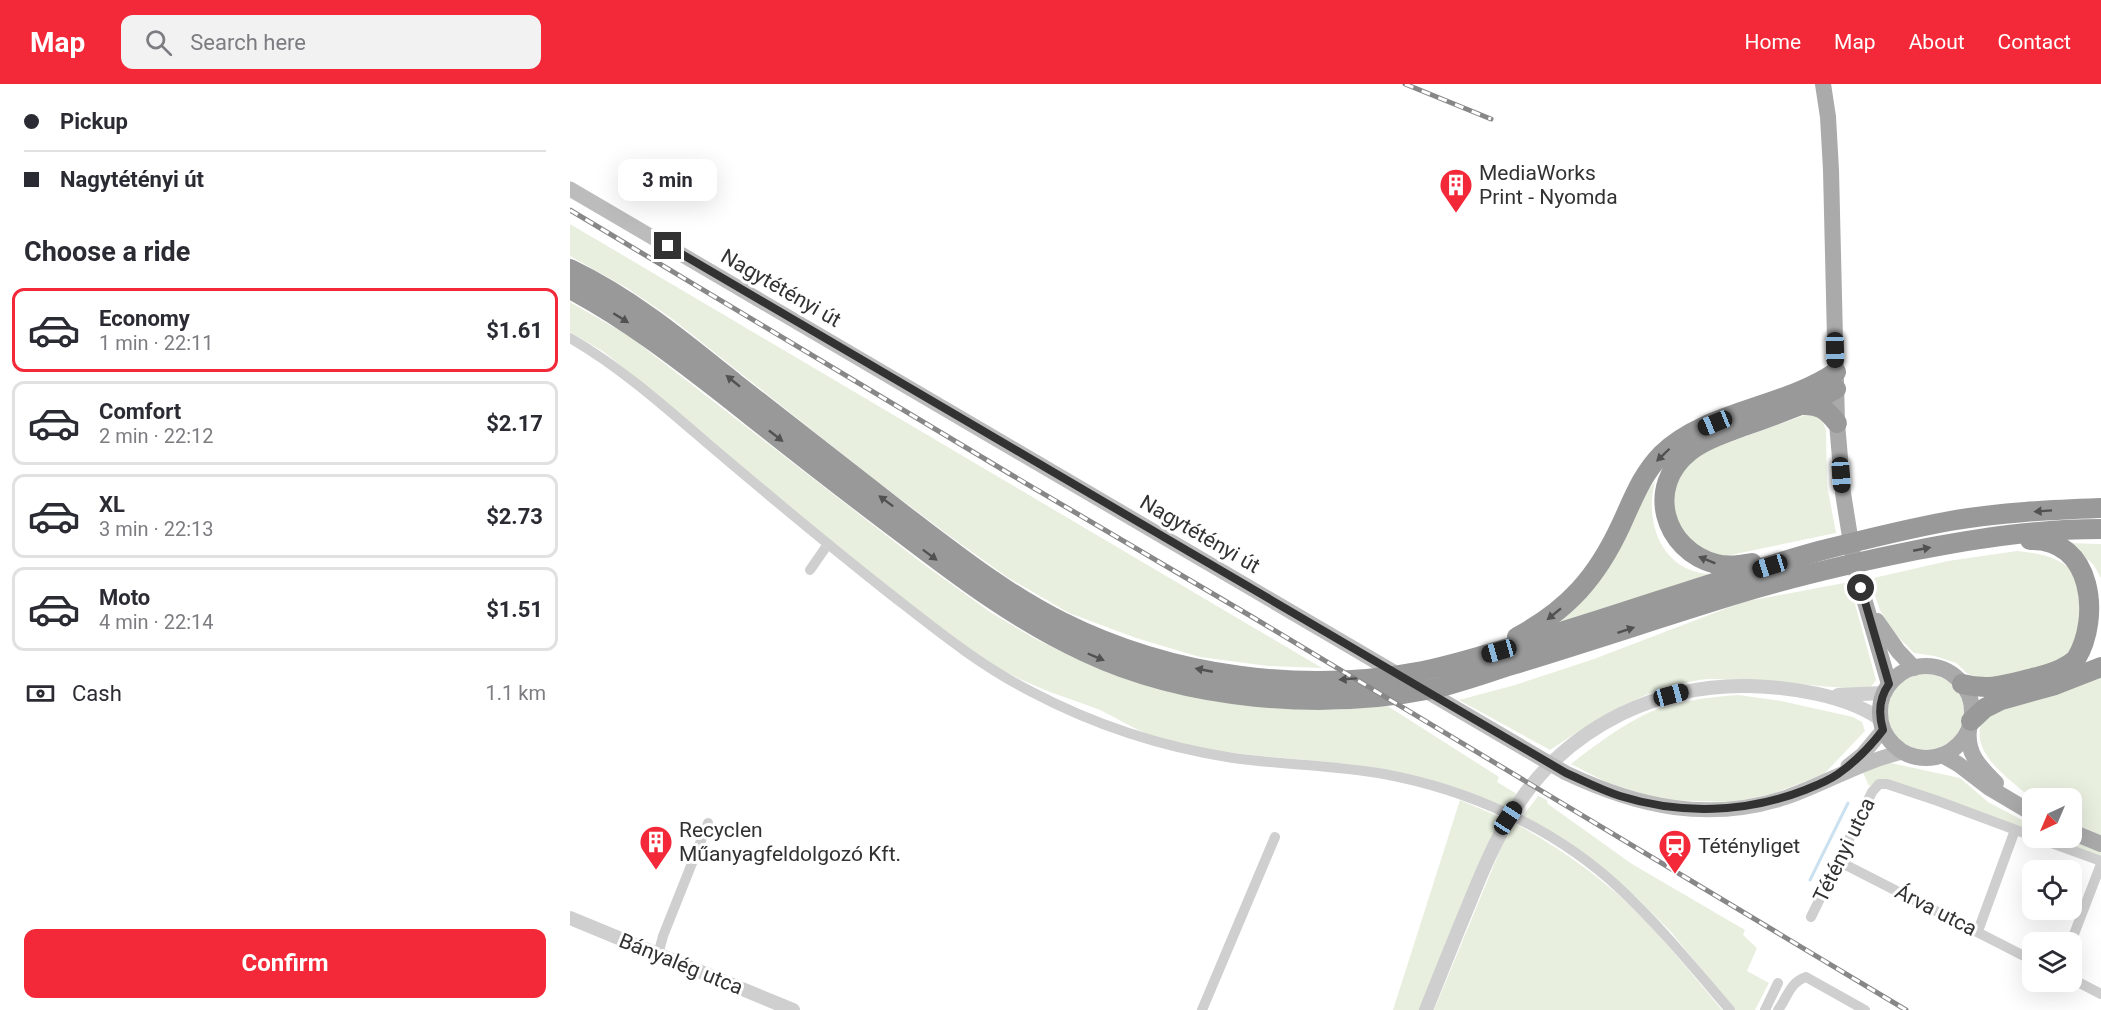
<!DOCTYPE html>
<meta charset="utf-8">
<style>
body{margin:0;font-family:Roboto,sans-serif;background:#f2f2f3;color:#2b2b33;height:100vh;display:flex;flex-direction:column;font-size:22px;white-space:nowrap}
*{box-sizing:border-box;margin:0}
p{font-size:20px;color:#7c7c81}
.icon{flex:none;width:33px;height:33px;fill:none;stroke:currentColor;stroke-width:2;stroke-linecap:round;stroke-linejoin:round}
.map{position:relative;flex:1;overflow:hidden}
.side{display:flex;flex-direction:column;background:#fff;width:570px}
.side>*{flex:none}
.guide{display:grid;align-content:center;height:132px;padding:0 24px;background:#fff}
.needle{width:39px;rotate:224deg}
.tools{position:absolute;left:1452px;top:704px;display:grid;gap:12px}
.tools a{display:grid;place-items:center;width:60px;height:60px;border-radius:12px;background:#fff;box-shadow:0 6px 24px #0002;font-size:30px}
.end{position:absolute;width:27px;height:27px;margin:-14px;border:8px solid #323232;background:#fff;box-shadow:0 0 0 3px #fff}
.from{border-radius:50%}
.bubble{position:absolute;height:42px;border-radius:12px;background:#fff;box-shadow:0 6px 24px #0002;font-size:20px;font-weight:700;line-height:42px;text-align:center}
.car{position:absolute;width:18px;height:36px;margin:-18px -9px;border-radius:8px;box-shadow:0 0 4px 2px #0007;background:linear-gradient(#222 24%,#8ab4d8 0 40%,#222 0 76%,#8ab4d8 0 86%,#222 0)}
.guide b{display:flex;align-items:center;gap:21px;height:57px;font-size:22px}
.guide b+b{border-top:2px solid #e1e1e2}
.guide i{width:15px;height:15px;background:#2b2b33}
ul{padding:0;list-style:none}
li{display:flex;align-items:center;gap:18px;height:84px;margin:0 12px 9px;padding:0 12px;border:3px solid #e1e1e2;border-radius:12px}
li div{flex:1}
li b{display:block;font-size:22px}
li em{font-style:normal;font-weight:700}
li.on{border-color:#f32939}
li>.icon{width:54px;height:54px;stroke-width:1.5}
h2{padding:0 24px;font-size:27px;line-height:72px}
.pay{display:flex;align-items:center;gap:15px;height:66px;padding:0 24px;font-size:22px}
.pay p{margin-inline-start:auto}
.primary-button{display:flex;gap:12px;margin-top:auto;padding:12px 24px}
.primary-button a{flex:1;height:69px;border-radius:12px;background:#f32939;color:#fff;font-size:24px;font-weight:700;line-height:69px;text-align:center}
header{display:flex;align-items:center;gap:36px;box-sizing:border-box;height:84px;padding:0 30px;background:#f32939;color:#fff}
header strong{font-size:28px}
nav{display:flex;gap:33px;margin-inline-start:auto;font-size:21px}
.search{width:420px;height:54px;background:#f2f2f3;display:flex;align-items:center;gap:15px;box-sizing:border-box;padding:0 21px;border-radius:12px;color:#7c7c81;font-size:22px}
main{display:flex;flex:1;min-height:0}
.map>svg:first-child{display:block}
</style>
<header>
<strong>Map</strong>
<div class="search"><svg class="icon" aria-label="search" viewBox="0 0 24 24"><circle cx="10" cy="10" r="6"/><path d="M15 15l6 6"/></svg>Search here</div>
<nav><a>Home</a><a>Map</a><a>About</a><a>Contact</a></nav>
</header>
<main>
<section class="side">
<div class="guide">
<b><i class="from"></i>Pickup</b>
<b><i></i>Nagytétényi út</b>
</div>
<h2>Choose a ride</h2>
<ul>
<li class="on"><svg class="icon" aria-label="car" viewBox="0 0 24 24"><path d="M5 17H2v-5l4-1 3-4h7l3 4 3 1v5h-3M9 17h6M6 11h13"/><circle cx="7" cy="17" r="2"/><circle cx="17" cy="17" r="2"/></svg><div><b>Economy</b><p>1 min · 22:11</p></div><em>$1.61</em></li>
<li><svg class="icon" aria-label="car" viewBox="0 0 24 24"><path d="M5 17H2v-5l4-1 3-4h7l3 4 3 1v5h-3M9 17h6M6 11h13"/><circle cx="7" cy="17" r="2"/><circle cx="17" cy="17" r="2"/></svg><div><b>Comfort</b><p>2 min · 22:12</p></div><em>$2.17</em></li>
<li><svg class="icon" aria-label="car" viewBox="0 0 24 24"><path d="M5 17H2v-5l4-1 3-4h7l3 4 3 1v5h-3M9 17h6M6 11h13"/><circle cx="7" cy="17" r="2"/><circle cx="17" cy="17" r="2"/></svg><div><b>XL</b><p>3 min · 22:13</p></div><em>$2.73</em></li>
<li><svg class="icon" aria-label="car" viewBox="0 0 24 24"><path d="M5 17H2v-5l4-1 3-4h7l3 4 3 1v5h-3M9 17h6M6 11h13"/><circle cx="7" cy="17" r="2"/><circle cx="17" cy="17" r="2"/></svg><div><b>Moto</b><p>4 min · 22:14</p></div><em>$1.51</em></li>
</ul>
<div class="pay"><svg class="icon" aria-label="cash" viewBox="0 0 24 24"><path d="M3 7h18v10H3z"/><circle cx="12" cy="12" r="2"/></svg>Cash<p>1.1 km</p></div>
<div class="primary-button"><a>Confirm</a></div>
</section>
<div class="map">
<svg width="1531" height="926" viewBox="0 0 1531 926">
<rect width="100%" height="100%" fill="#fff"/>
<g fill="#e8efdf">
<polygon points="0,140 752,584 698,582 630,573 566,554 499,529 437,493 381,453 309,399 101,234 57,204 0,172"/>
<path d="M0 218 59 252 352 479 420 528 462 553 502 573 549 591 656 618 734 626H768L816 621 929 693 927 698 947 710 936 724C890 704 842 688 792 682 721 672 649 674 581 651 563 645 547 634 530 626 504 616 477 608 452 596 404 574 361 536 320 504 222 428 131 346 34 268L0 248Z"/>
<polygon points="1235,331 1244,331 1251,334 1256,346 1257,401 1266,449 1151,473 1113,455 1101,418 1105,397 1117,380 1141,365"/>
<path d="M1085 398C1074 439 1092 487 1139 490L984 541 1070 415Z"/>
<polygon points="1498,459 1531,460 1531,494 1523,480"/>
<path d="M1447 467C1468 469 1493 473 1506 492 1512 501 1515 527 1517 538L1494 576 1465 586 1415 595 1398 590 1386 579 1365 572 1344 569 1324 549 1310 526 1299 495 1378 477Z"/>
<path d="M1279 498 1306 596 1299 605C1256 604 1213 597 1170 596 1157 596 1142 594 1129 596 1072 605 1027 635 980 666L889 616 945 601 1024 575 1173 518Z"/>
<path d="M1531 589V774L1475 753H1502V714L1462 715C1438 693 1394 667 1415 630Z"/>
<circle cx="1356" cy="628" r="38"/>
<path d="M1168 611 1211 617 1283 633 1292 638 1295 647 1254 690 1205 709 1164 718 1093 716 1038 699 1001 680C1025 661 1052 641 1080 628 1106 617 1140 613 1168 611Z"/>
<polygon points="1321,679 1390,694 1418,718 1456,738 1462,729 1462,748 1314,696 1299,702 1292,686"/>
<polygon points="968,712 977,716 978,720 1062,780 1175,846 1173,851 1187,864 1177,887 1199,899 1185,926 1165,926 1101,848 1065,812 953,732"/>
<polygon points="890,716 932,734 851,926 823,926"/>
<path d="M945 739C991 765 1036 796 1074 835 1101 864 1126 895 1152 926H864L933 759Z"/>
</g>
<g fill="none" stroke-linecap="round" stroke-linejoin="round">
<polyline stroke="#cbe1f0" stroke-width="3" points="1240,796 1278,719"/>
<g stroke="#cfcfcf" stroke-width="10">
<path d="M0 254C50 283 93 321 137 359 197 410 257 460 319 509 364 544 409 581 460 607 524 641 592 663 663 674 713 681 764 681 814 690 900 706 984 744 1048 803 1089 841 1124 884 1160 926"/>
<polyline points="240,486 258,460"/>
<polyline points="1465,753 1531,777"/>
<polyline points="1268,777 1462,876"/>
<polyline points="1241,833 1302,708 1309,700 1317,700 1368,717 1462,752"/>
<polyline points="1408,847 1445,746"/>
<polyline points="1501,858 1531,780"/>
<polyline points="88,871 93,852 138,739"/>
<polyline points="1502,895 1531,910"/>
<polyline points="632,926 705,753"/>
<polyline points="1195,926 1208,899"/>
<path d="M1208 926C1217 914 1220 898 1236 893L1295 926"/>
</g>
<g stroke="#cfcfcf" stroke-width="14">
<polyline points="1268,611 1314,609"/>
<polyline points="0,834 223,926"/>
<path d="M856 926C870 891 884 856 899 820 933 735 965 673 1051 630 1092 610 1134 601 1179 602 1220 603 1276 611 1310 635"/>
</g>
<g stroke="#bcbcbc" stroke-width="15">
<path d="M0 105 996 689C1068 723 1139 739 1217 713 1257 699 1292 677 1333 668"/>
<polyline points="1278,682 1293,670 1313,646"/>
</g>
<g stroke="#aaa" stroke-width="16">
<polyline points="1253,0 1258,33 1261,86 1267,339 1273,409 1285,484 1319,600"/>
<polyline points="1307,537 1328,567 1344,584"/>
<circle cx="1356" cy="628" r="46"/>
<path d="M1399 645C1396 670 1410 683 1426 699"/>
<polyline points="1372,671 1388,680 1418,703 1462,729"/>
<polyline points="1502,748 1531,760"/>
</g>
<g stroke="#999" stroke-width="20">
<path d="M0 185C61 214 114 258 166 300 223 345 281 390 339 435 388 472 436 510 492 538 602 593 733 610 853 587 886 580 919 570 951 560 1051 531 1148 495 1249 467 1292 456 1336 445 1380 437 1430 428 1481 426 1531 424"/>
<path d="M0 205C60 237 112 278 166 320 221 364 276 407 332 449 391 494 448 537 515 568 617 616 751 627 862 605 889 599 916 589 942 581 1018 558 1092 533 1167 510 1226 492 1287 478 1347 466 1409 454 1468 445 1531 445"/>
<path d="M1233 321C1249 320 1257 326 1267 339"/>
<path d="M1182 479C1170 481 1158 483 1146 480 1093 466 1075 402 1120 367 1136 355 1156 349 1174 342 1200 333 1226 323 1251 313L1266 305"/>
<path d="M947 553C998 526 1027 493 1051 441 1063 415 1072 390 1092 370 1136 327 1216 323 1266 288"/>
<path d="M1392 600C1417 606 1431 602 1455 596 1474 591 1491 588 1506 575 1531 534 1523 454 1460 456"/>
<polyline points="1401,637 1415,624 1431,616 1485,601 1531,583"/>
</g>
<g stroke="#878787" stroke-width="5">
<g id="rail">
<polyline points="835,0 921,35"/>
<polyline points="0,126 440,390 684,534 1336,926"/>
</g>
</g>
<use href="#rail" stroke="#fff" stroke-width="3" stroke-dasharray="9" stroke-linecap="butt"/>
</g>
<defs><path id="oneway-solid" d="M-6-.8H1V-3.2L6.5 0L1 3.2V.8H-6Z" transform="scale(1.5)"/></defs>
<g fill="#515151">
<use href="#oneway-solid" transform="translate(51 234) rotate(32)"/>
<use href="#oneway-solid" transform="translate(163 297) rotate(-141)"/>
<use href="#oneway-solid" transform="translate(206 352) rotate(38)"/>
<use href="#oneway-solid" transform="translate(1093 371) rotate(136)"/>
<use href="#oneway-solid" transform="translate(316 417) rotate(-143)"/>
<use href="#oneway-solid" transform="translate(1473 427) rotate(176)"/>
<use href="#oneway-solid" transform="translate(1352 465) rotate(-11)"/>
<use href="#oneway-solid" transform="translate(360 471) rotate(37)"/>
<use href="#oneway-solid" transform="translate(1137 476) rotate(-158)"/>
<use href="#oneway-solid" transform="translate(984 530) rotate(141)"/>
<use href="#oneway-solid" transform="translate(1056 546) rotate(-18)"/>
<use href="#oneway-solid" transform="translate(526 573) rotate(23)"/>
<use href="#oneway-solid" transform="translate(634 586) rotate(-169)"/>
<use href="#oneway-solid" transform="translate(778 595) rotate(176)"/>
</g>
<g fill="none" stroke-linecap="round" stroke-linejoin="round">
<path stroke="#323232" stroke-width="8" d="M98 162 996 689C1014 697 1031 706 1050 712 1111 731 1176 729 1235 706 1245 702 1258 697 1268 690 1285 678 1300 663 1313 646 1308 629 1309 614 1319 600L1291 504"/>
</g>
<defs>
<g id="building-pin" transform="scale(1.725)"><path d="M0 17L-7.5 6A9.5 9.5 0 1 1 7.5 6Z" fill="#f32939" stroke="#fff"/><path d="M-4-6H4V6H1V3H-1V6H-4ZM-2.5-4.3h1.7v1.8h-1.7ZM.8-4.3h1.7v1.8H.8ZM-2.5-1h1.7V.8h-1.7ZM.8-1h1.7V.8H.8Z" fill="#fff"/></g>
<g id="station-pin" transform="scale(1.725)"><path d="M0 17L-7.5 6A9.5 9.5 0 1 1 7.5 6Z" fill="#f32939" stroke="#fff"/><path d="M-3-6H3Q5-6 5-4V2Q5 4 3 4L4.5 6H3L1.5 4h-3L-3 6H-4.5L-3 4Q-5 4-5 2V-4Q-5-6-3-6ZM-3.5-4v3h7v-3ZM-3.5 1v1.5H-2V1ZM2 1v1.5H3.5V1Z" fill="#fff"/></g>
</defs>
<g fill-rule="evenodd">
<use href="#building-pin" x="886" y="101"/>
<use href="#building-pin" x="86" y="758"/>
<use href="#station-pin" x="1105" y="762"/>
</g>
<g text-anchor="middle" stroke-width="6" stroke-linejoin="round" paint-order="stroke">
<g font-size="21" fill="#323232" stroke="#fff" text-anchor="start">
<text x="909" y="96">MediaWorks<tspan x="909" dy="24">Print - Nyomda</tspan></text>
<text x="109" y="753">Recyclen<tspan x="109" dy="24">Műanyagfeldolgozó Kft.</tspan></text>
<text x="1128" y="769">Tétényliget</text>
</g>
<g font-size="21" fill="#323232" stroke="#fff">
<text transform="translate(211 204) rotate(30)" y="7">Nagytétényi út</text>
<text transform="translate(630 450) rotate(30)" y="7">Nagytétényi út</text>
<text transform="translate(1274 766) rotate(-64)" y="7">Tétényi utca</text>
<text transform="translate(1366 826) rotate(27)" y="7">Árva utca</text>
<text transform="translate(111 880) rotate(22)" y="7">Bányalég utca</text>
</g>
</g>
</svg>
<div class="tools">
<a><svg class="needle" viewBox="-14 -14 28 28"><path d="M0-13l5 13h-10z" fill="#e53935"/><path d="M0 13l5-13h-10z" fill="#7c7c81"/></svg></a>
<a><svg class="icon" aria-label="locate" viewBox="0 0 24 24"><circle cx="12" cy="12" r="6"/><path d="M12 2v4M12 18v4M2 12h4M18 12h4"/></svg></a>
<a><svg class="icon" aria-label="layers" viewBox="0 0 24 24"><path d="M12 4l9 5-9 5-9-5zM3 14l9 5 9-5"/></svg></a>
</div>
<i class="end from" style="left:1291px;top:504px"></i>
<i class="end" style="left:98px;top:162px"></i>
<div class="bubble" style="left:48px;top:75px;width:99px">3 min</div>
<i class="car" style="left:1265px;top:266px;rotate:179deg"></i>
<i class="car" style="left:1145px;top:339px;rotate:248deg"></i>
<i class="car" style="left:1271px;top:391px;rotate:176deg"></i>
<i class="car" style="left:1200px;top:482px;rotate:253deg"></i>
<i class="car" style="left:929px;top:567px;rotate:254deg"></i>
<i class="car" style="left:1101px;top:611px;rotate:75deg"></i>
<i class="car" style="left:938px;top:734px;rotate:33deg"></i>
</div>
</main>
